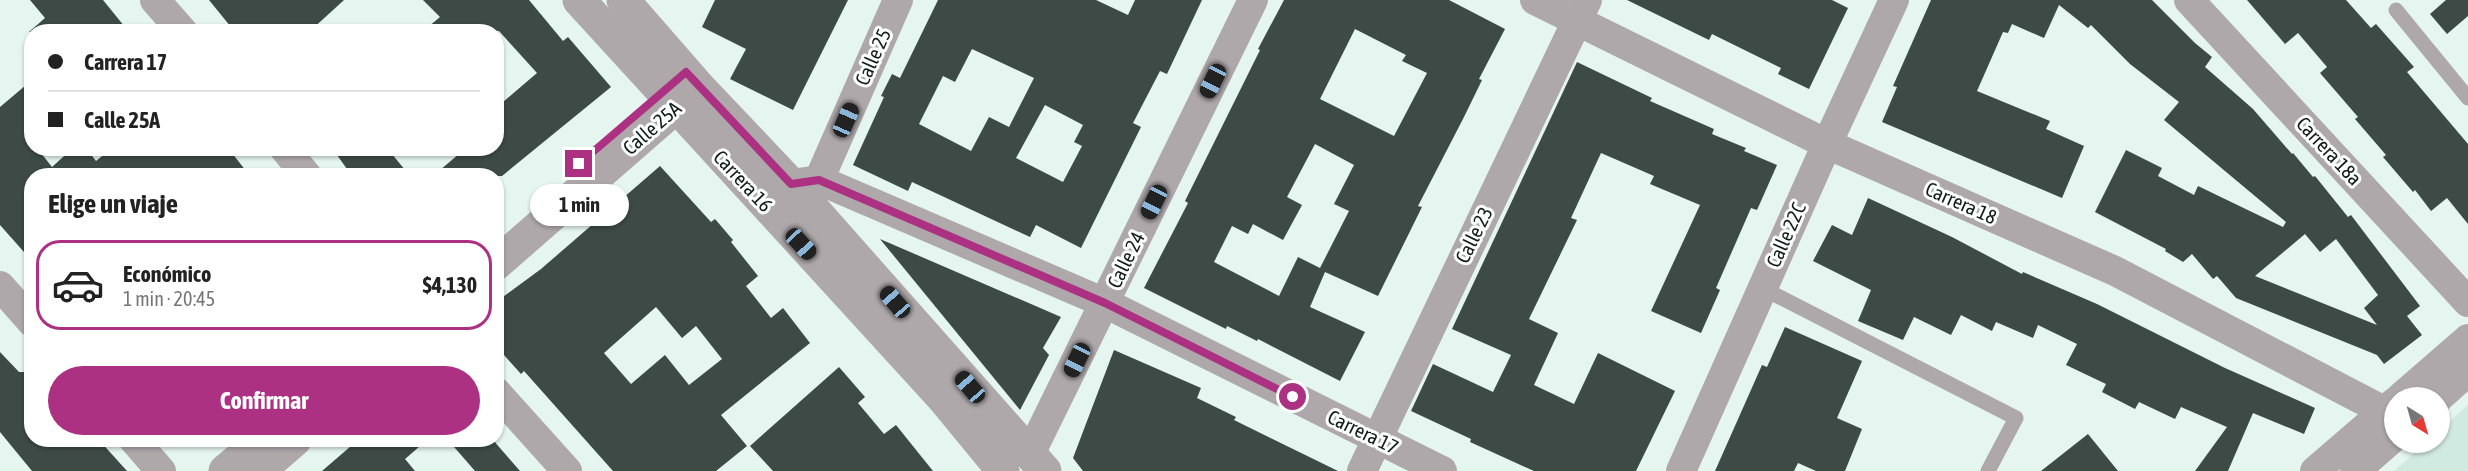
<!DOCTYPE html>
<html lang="es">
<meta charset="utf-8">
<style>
body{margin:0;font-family:"Asap Condensed",sans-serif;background:#f2f2f2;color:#222;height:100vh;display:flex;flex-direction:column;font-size:22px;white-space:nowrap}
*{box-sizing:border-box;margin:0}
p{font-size:20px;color:#767676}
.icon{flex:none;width:33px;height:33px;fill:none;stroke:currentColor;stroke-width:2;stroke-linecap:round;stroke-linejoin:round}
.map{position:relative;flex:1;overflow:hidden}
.side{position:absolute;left:24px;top:168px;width:480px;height:279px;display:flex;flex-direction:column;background:#fff;border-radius:24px;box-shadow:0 2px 4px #0004}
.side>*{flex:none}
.banner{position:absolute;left:24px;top:24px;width:480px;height:132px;border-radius:24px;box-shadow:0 2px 4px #0004;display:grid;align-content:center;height:132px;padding:0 24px;background:#fff}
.needle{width:39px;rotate:143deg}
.tools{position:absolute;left:2384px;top:387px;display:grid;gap:12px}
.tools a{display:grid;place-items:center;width:66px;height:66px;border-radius:50%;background:#fff;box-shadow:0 2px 4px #0004;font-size:30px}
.end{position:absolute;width:27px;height:27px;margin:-14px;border:8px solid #ad3182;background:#fff;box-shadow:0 0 0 3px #fff}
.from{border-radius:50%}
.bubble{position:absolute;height:42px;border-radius:21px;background:#fff;box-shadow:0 2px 4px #0004;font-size:20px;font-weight:700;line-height:42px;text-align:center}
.car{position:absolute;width:18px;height:36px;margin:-18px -9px;border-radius:8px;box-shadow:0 0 4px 2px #0007;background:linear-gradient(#222 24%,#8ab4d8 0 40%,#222 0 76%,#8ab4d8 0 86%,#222 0)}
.banner b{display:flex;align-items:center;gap:21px;height:57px;font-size:22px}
.banner b+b{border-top:2px solid #e0e0e0}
.banner i{width:15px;height:15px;background:#222}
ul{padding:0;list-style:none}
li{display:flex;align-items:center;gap:18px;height:90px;margin:0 12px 9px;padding:0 12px;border:3px solid transparent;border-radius:24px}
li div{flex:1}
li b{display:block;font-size:22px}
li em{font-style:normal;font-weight:700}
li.active{border-color:#ad3182}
li>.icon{width:54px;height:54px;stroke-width:1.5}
h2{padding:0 24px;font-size:27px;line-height:72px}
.primary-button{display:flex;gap:12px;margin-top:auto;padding:12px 24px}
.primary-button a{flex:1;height:69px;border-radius:36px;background:#ad3182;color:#fff;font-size:24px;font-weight:700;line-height:69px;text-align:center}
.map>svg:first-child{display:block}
</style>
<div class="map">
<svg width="2468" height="471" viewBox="0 0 2468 471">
<rect width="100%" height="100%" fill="#e5f5ef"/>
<polygon fill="#d1eae1" points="2468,405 2468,471 2394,471 2426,443 2439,442 2439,431"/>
<g fill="#3d4a45" fill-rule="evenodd">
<polygon points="30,0 103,0 129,32 29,32 45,18"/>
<polygon points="209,0 344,0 309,32 235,32"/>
<polygon points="423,0 529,0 563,41 568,37 611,87 502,176 433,176 466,148 496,148 496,108 537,73 499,31 422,32 440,17"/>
<polygon points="715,0 848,0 793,110 730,79 746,49 702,27"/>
<path d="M938 0H1096L1128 15 1135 0H1202L1167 74 1160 71 1133 123 1141 127 1081 248 1036 225 1030 237 912 182 908 191 853 165 884 97 881 96 892 74 900 78ZM972 49 1034 78 1009 127 989 117 971 151 919 124 943 76 955 82ZM1045 105 1083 125 1074 142 1082 146 1063 182 1016 158Z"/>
<path d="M1284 0H1449L1505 29 1479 79 1482 80 1464 117 1418 206 1422 207 1378 296 1325 272 1310 307 1365 332 1340 381 1258 339 1257 341 1227 326 1226 329 1144 288 1188 203 1185 201 1260 50 1258 49ZM1355 29 1406 55 1402 61 1427 73 1394 136 1320 99ZM1315 144 1354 165 1334 204 1349 211 1320 268 1298 257 1279 296 1214 262 1232 226 1248 234 1253 224 1283 240 1302 205 1287 197Z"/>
<polygon points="1627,0 1832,0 1848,8 1809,89 1778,74 1781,68 1712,34 1709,40"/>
<path d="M1931 0H2152L2195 43 2212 57 2205 67 2253 109 2292 154 2293 153 2313 177 2315 176 2348 217 2351 215 2420 306 2407 316 2422 335 2384 364 2377 355 2236 298 2217 276 2213 279 2192 254 2183 262 2165 251 2166 249 2095 212 2126 150 2162 168 2158 176 2194 195 2198 186 2283 227 2286 222 2164 120 2179 102 2130 64 2091 25 2088 28 2059 5 2044 38 2012 24 2008 33 2003 32 1977 91 2050 121 2046 129 2084 146 2062 198 1882 122 1897 87 1893 86ZM2305 234 2320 252 2336 239 2378 295 2364 308 2377 325 2255 276Z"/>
<polygon points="2247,0 2346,0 2371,28 2376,24 2414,67 2407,72 2468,144 2468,224 2447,198 2431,211 2415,190 2413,192 2383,157 2386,155 2355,119 2358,117 2320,73 2327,67 2298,33 2285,44"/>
<polygon points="2446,0 2468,0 2468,16 2447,34 2430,14"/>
<polygon points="1577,62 1652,98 1650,101 1714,129 1712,134 1746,148 1744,151 1777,165 1757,210 1751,208 1716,288 1720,290 1701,333 1651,311 1700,205 1650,184 1654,176 1601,153 1571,218 1577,220 1529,319 1558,333 1534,385 1574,404 1598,353 1675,391 1636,471 1534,471 1470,442 1471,439 1411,411 1433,364 1493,392 1511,355 1452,329"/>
<polygon points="32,80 32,148 37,148 52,167 73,148 86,148 96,161 112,148 228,148 250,176 32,176 32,261 0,225 0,107"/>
<polygon points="332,148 387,148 410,176 352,176"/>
<path d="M660 166 711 222 715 219 733 240 731 242 758 276 746 286 771 318 783 308 810 343 721 415 747 446 716 471H613L524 371 521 374 496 346V302L541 269ZM656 307 682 338 696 326 722 359 689 385 665 355 631 384 604 353Z"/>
<polygon points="1868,198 1952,237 2022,274 2023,272 2097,304 2225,368 2315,408 2304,434 2253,413 2228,471 2195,471 2227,427 2181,407 2175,419 2139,402 2135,409 2102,392 2106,384 2066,365 2077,344 2038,325 2033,338 1996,322 1992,331 1961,315 1951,335 1914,317 1903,340 1858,321 1871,290 1813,261 1832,225 1852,235"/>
<polygon points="880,239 1061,317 1043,348 1049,355 1020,410"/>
<polygon points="1785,327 1862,361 1837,418 1862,429 1845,471 1816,471 1798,463 1794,471 1715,471 1762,365 1767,367"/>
<polygon points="1114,350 1201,388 1197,398 1236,417 1234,420 1338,471 1083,471 1073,458"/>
<polygon points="0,352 19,372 25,372 32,381 32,440 99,440 127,471 32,471 0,432"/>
<polygon points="839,367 865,397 858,403 884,434 896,425 933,471 773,471 750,446"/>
<polygon points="2088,434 2118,471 2041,471"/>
<polygon points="358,440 427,440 405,459 415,471 322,471"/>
<polygon points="448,440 493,440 520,471 475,471"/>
</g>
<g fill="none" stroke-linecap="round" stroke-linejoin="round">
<g stroke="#aea8ab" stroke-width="15">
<polyline points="2396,10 2468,98"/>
<polyline points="1762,288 2016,418 1988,471"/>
</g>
<g stroke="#aea8ab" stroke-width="30">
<polyline points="155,0 183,32"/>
<polyline points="1535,0 1827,144 2115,271 2384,411"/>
<polyline points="2189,0 2468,302"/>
<polyline points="284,148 307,176"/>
<polyline points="819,180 898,0"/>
<polyline points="791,184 819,180 1105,303 1442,471"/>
<polyline points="0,286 32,322"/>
<polyline points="496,392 567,471"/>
<polyline points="2400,398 2468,339"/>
<polyline points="2438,398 2468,371"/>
<polyline points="134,440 161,471"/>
<polyline points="1030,454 1253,0"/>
<polyline points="1362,471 1587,0"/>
<polyline points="1681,471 1827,144 1894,0"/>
<polyline points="2315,471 2394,403"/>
<polyline points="2355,471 2394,437"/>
</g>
<g stroke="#aea8ab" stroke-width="33">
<polyline points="579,0 943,398 1003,471"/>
<polyline points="623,0 699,87 791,184 1045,471"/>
<polyline points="496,264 692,93"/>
<polyline points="225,471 262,440"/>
<polyline points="259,471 295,440"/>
</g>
</g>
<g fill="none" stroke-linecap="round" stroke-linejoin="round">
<polyline stroke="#ad3182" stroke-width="8" points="579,164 686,72 791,184 819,180 1105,303 1293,397"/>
</g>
<g text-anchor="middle" stroke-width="6" stroke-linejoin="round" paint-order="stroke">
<g font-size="20" fill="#141a18" stroke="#fbfffd">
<text transform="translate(873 57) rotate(-66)" y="7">Calle 25</text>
<text transform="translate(652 128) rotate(-41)" y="7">Calle 25A</text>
<text transform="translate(2329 151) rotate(47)" y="7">Carrera 18a</text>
<text transform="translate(743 181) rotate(47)" y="7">Carrera 16</text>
<text transform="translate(1961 203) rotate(24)" y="7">Carrera 18</text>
<text transform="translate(1474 235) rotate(-64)" y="7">Calle 23</text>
<text transform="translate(1786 235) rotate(-66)" y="7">Calle 22C</text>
<text transform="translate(1126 260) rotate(-64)" y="7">Calle 24</text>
<text transform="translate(1363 432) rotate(26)" y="7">Carrera 17</text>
</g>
</g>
</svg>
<div class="tools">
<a><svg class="needle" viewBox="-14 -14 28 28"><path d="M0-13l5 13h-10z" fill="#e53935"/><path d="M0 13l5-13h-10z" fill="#767676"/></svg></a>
</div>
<i class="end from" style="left:1293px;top:397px"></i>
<i class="end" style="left:579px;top:164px"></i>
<div class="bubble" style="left:530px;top:184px;width:99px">1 min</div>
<i class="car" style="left:1213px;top:81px;rotate:206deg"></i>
<i class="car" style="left:846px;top:120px;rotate:24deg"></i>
<i class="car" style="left:1154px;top:202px;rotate:206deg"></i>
<i class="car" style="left:801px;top:244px;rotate:137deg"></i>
<i class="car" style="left:895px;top:302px;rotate:319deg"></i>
<i class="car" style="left:1077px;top:360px;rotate:206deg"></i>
<i class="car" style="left:970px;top:387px;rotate:319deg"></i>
<div class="banner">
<b><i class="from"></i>Carrera 17</b>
<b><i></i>Calle 25A</b>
</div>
<section class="side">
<h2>Elige un viaje</h2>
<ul>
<li class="active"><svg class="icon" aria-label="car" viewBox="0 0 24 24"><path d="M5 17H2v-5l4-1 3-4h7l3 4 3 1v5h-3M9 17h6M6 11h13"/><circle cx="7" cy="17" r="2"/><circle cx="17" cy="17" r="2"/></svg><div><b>Económico</b><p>1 min · 20:45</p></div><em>$4,130</em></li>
</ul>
<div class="primary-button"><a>Confirmar</a></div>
</section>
</div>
